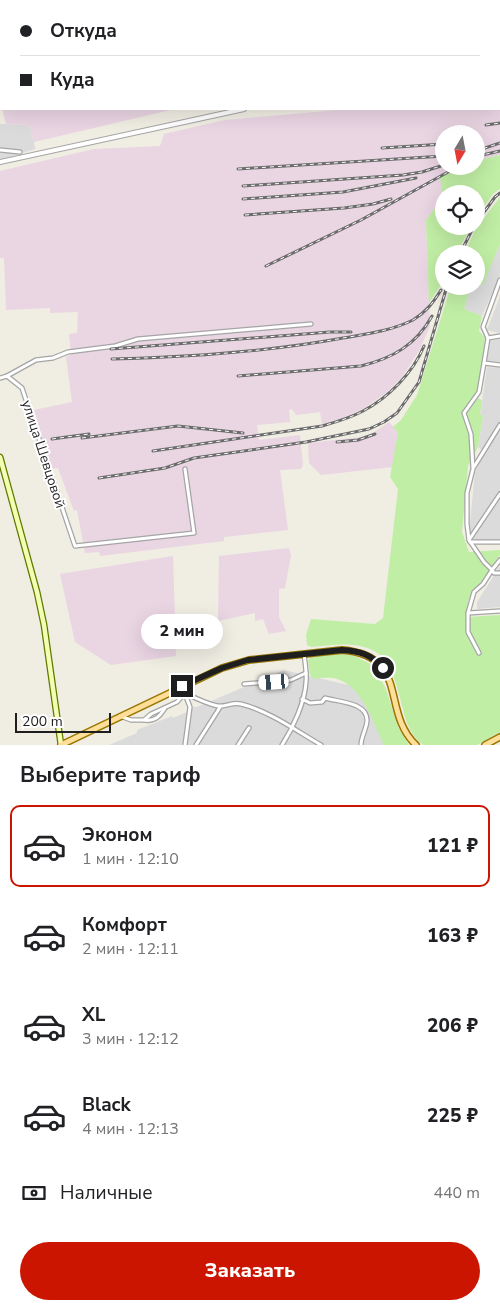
<!DOCTYPE html>
<html lang="ru">
<meta charset="utf-8">
<style>
body{margin:0;font-family:"Nunito Sans",sans-serif;background:#f2f2f2;color:#202124;height:100vh;display:flex;flex-direction:column;font-size:19px;white-space:nowrap}
*{box-sizing:border-box;margin:0}
p{font-size:16px;color:#757577}
.icon{flex:none;width:28px;height:28px;fill:none;stroke:currentColor;stroke-width:2;stroke-linecap:round;stroke-linejoin:round}
.map{position:relative;height:745px;overflow:hidden}
.drawer{display:flex;flex-direction:column;background:#fff;flex:1}
.drawer>*{flex:none}
.top-card{position:absolute;left:0px;top:0px;width:500px;height:110px;box-shadow:0 5px 20px #0002;display:grid;align-content:center;height:110px;padding:0 20px;background:#fff}
.needle{width:32px;rotate:190deg}
.buttons{position:absolute;left:435px;top:125px;display:grid;gap:10px}
.buttons a{display:grid;place-items:center;width:50px;height:50px;border-radius:50%;background:#fff;box-shadow:0 5px 20px #0002;font-size:25px}
.scale{position:absolute;left:15px;bottom:12px;width:96px;box-sizing:border-box;padding-left:5px;border:2px solid #1e1e1e;border-top:0;font-size:14px;line-height:18px;white-space:nowrap;color:#1e1e1e;-webkit-text-stroke:4px #fff;paint-order:stroke}
.end{position:absolute;width:22px;height:22px;margin:-11px;border:6px solid #1e1e1e;background:#fff;box-shadow:0 0 0 2px #fff}
.from{border-radius:50%}
.bubble{position:absolute;height:35px;border-radius:18px;background:#fff;box-shadow:0 5px 20px #0002;font-size:16px;font-weight:800;line-height:35px;text-align:center}
.car{position:absolute;width:15px;height:30px;margin:-15px -8px;border-radius:6px;box-shadow:0 0 4px 1px #0007;background:linear-gradient(#fff 24%,#345 0 40%,#fff 0 76%,#345 0 86%,#fff 0)}
.top-card b{display:flex;align-items:center;gap:18px;height:48px;font-size:19px}
.top-card b+b{border-top:1px solid #e0e0e0}
.top-card i{width:12px;height:12px;background:#202124}
ul{padding:0;list-style:none}
li{display:flex;align-items:center;gap:15px;height:82px;margin:0 10px 8px;padding:0 10px;border:2px solid transparent;border-radius:10px}
li div{flex:1}
li b{display:block;font-size:19px}
li em{font-style:normal;font-weight:800}
li.current{border-color:#cc1500}
li>.icon{width:45px;height:45px;stroke-width:1.5}
h2{padding:0 20px;font-size:22px;line-height:60px}
.pay{display:flex;align-items:center;gap:12px;height:55px;padding:0 20px;font-size:19px}
.pay p{margin-inline-start:auto}
.primary-button{display:flex;gap:10px;margin-top:auto;padding:10px 20px}
.primary-button a{flex:1;height:58px;border-radius:30px;background:#cc1500;color:#fff;font-size:20px;font-weight:800;line-height:58px;text-align:center}
.map>svg:first-child{display:block}
</style>
<div class="map">
<svg width="500" height="745" viewBox="0 0 500 745">
<rect width="100%" height="100%" fill="#f0ede3"/>
<g fill="#dcdbdb">
<polygon points="0,124 29,125 34,142 35,149 0,160"/>
<polygon points="500,244 500,275 482,316 464,309 471,286 476,286 476,283 483,284"/>
<polygon points="500,296 500,333 499,333 487,330"/>
<polygon points="500,339 500,362 487,361 490,341"/>
<polygon points="487,367 500,368 500,541 475,541 469,531 475,473 484,452 478,447 483,416 480,415"/>
<polygon points="500,566 500,607 477,609 477,602"/>
<polygon points="284,670 370,690 406,745 109,745 137,733 137,730 172,716 173,718 192,710 193,707 197,707"/>
</g>
<g fill="#ead5e3">
<polygon points="0,0 222,0 223,1 1,1 1,108"/>
<polygon points="240,0 467,0 474,1 240,1"/>
<polygon points="499,95 500,95 500,155 476,161 476,134 444,134 444,166 465,166 441,177 443,197 426,220 430,326 420,349 402,377 387,392 363,409 342,418 322,424 320,412 296,415 292,409 289,410 290,422 257,425 259,440 300,435 303,465 301,469 280,470 288,530 224,537 224,541 100,556 99,552 85,553 77,510 74,511 58,468 51,469 34,410 72,402 66,357 71,355 69,334 77,333 78,312 50,313 50,308 6,310 4,258 0,258 0,171 94,149 160,146 164,134 225,120 348,109 499,109"/>
<polygon points="2,109 175,109 34,142 29,125 6,124"/>
<polygon points="389,422 398,432 393,467 321,475 309,463 308,443 361,437 373,433"/>
<polygon points="289,548 291,555 285,588 279,589 279,617 286,631 269,634 263,619 255,621 255,613 218,621 219,556"/>
<polygon points="173,556 176,656 111,665 75,642 60,574"/>
</g>
<g fill="#c1eea5">
<polygon points="500,155 500,189 493,194 476,218 476,194 444,194 444,226 471,226 457,254 444,254 444,280 429,303 426,220 443,197 440,177 465,166 476,166 476,161"/>
<polygon points="500,197 500,244 483,285 476,283 476,254 464,254 475,230"/>
<path d="M451 286H471L464 309 482 316 479 331 485 338 477 398 482 400 480 414 483 416 478 447 468 466 462 532 469 552 500 550V555L468 601V617L500 615V732L477 745H423C411 735 406 723 403 709 399 695 396 681 390 668 375 638 339 644 311 647L307 645 306 635 311 619 375 624 383 618 398 489 390 477 398 432 393 427 401 420 417 395Z"/>
<path d="M341 654 354 656 373 665 386 689 398 727 409 745H384C373 723 363 687 337 679 330 677 322 678 314 679L310 675 308 661 310 657Z"/>
</g>
<g fill="none" stroke-linecap="round" stroke-linejoin="round">
<g stroke="#a5a5a5" stroke-width="5.5">
<g id="minor">
<polyline points="227,0 228,1"/>
<polyline points="0,150 20,152"/>
<polyline points="488,338 483,327 500,280"/>
<polyline points="484,363 488,338 500,336"/>
<polyline points="7,376 36,360 53,358 68,352 115,346 138,339 311,324"/>
<polyline points="0,378 7,376 22,388 75,546 194,533 185,469"/>
<polyline points="474,467 500,425"/>
<polyline points="469,540 500,494"/>
<polyline points="470,542 500,542"/>
<polyline points="500,560 492,570 494,573 500,573"/>
<polyline points="468,613 500,611"/>
<polyline points="479,653 468,632 468,613 474,592 483,584 492,570 484,562 469,540 467,524 467,493 473,469 471,434 464,413 479,392 484,363 500,365"/>
<polyline points="244,684 291,680 306,673"/>
<path d="M182 686 185 693C195 698 207 704 218 706 225 707 233 702 241 704 267 710 297 731 321 745"/>
<path d="M302 699 310 703 322 702 325 698C338 702 368 702 367 721 366 730 361 737 361 745"/>
<polyline points="120,716 131,720 144,720 151,714 177,702 185,693"/>
<path d="M144 720C155 722 160 716 165 708"/>
<polyline points="185,745 190,707 185,694"/>
<polyline points="196,745 217,712 220,707"/>
<polyline points="238,745 249,728"/>
<path d="M282 745C293 728 305 702 306 682 307 673 305 663 304 654"/>
</g>
</g>
<g stroke="#a5a5a5" stroke-width="6">
<g id="tertiary">
<polyline points="499,84 500,84"/>
<polyline points="0,162 244,109"/>
</g>
</g>
<g stroke="#607a00" stroke-width="7">
<polyline id="secondary" points="0,457 37,592 44,625 61,745"/>
</g>
<g stroke="#987600" stroke-width="8">
<g id="primary">
<path d="M61 745 222 668 249 660 342 650C411 656 380 711 416 745"/>
<polyline points="485,745 500,737"/>
</g>
</g>
<use href="#minor" stroke="#fff" stroke-width="3"/>
<use href="#tertiary" stroke="#fff" stroke-width="4"/>
<use href="#secondary" stroke="#f3feb3" stroke-width="4.5"/>
<use href="#primary" stroke="#ffde99" stroke-width="5"/>
<g stroke="#6c6c6c" stroke-width="3">
<g id="rail">
<polyline points="265,1 271,0"/>
<polyline points="486,125 500,123"/>
<polyline points="382,148 444,144"/>
<polyline points="476,151 500,143"/>
<polyline points="478,156 500,151"/>
<polyline points="238,169 444,156"/>
<polyline points="243,186 403,175 422,172 444,165"/>
<polyline points="243,199 343,192 416,178"/>
<polyline points="245,215 344,208 373,204 391,199"/>
<polyline points="476,223 495,197 500,193"/>
<polyline points="460,254 474,226"/>
<polyline points="266,266 361,220 459,166"/>
<polyline points="111,349 330,332 351,332"/>
<path d="M112 359C188 357 267 352 343 338 366 334 391 331 413 320 426 312 433 303 441 290"/>
<path d="M238 376 361 366C393 358 416 345 432 316"/>
<polyline points="82,438 178,426 243,433"/>
<polyline points="52,439 89,434"/>
<polyline points="337,442 358,440 375,434"/>
<path d="M153 451 322 426C336 422 350 418 363 411 388 398 413 373 424 346"/>
<polyline points="99,478 165,468 194,458 306,442 369,429 384,422 397,413 419,382 447,286"/>
</g>
</g>
<use href="#rail" stroke="#fff" stroke-width="1" stroke-dasharray="4" stroke-linecap="butt"/>
</g>
<g fill="none" stroke-linecap="round" stroke-linejoin="round">
<path stroke="#1e1e1e" stroke-width="6" d="M182 686 222 668 248 660 342 650C359 651 371 654 383 668"/>
</g>
<g text-anchor="middle" stroke-width="4" stroke-linejoin="round" paint-order="stroke">
<g font-size="14" fill="#1e1e1e" stroke="#fff">
<text transform="translate(44 454) rotate(72)" y="5">улица Шевцовой</text>
</g>
</g>
</svg>
<div class="buttons">
<a><svg class="needle" viewBox="-14 -14 28 28"><path d="M0-13l5 13h-10z" fill="#e53935"/><path d="M0 13l5-13h-10z" fill="#757577"/></svg></a>
<a><svg class="icon" aria-label="locate" viewBox="0 0 24 24"><circle cx="12" cy="12" r="6"/><path d="M12 2v4M12 18v4M2 12h4M18 12h4"/></svg></a>
<a><svg class="icon" aria-label="layers" viewBox="0 0 24 24"><path d="M12 4l9 5-9 5-9-5zM3 14l9 5 9-5"/></svg></a>
</div>
<div class="scale">200 m</div>
<i class="end from" style="left:383px;top:668px"></i>
<i class="end" style="left:182px;top:686px"></i>
<div class="bubble" style="left:141px;top:614px;width:82px">2 мин</div>
<i class="car" style="left:274px;top:682px;rotate:266deg"></i>
<div class="top-card">
<b><i class="from"></i>Откуда</b>
<b><i></i>Куда</b>
</div>
</div>
<section class="drawer">
<h2>Выберите тариф</h2>
<ul>
<li class="current"><svg class="icon" aria-label="car" viewBox="0 0 24 24"><path d="M5 17H2v-5l4-1 3-4h7l3 4 3 1v5h-3M9 17h6M6 11h13"/><circle cx="7" cy="17" r="2"/><circle cx="17" cy="17" r="2"/></svg><div><b>Эконом</b><p>1 мин · 12:10</p></div><em>121 ₽</em></li>
<li><svg class="icon" aria-label="car" viewBox="0 0 24 24"><path d="M5 17H2v-5l4-1 3-4h7l3 4 3 1v5h-3M9 17h6M6 11h13"/><circle cx="7" cy="17" r="2"/><circle cx="17" cy="17" r="2"/></svg><div><b>Комфорт</b><p>2 мин · 12:11</p></div><em>163 ₽</em></li>
<li><svg class="icon" aria-label="car" viewBox="0 0 24 24"><path d="M5 17H2v-5l4-1 3-4h7l3 4 3 1v5h-3M9 17h6M6 11h13"/><circle cx="7" cy="17" r="2"/><circle cx="17" cy="17" r="2"/></svg><div><b>XL</b><p>3 мин · 12:12</p></div><em>206 ₽</em></li>
<li><svg class="icon" aria-label="car" viewBox="0 0 24 24"><path d="M5 17H2v-5l4-1 3-4h7l3 4 3 1v5h-3M9 17h6M6 11h13"/><circle cx="7" cy="17" r="2"/><circle cx="17" cy="17" r="2"/></svg><div><b>Black</b><p>4 мин · 12:13</p></div><em>225 ₽</em></li>
</ul>
<div class="pay"><svg class="icon" aria-label="cash" viewBox="0 0 24 24"><path d="M3 7h18v10H3z"/><circle cx="12" cy="12" r="2"/></svg>Наличные<p>440 m</p></div>
<div class="primary-button"><a>Заказать</a></div>
</section>
